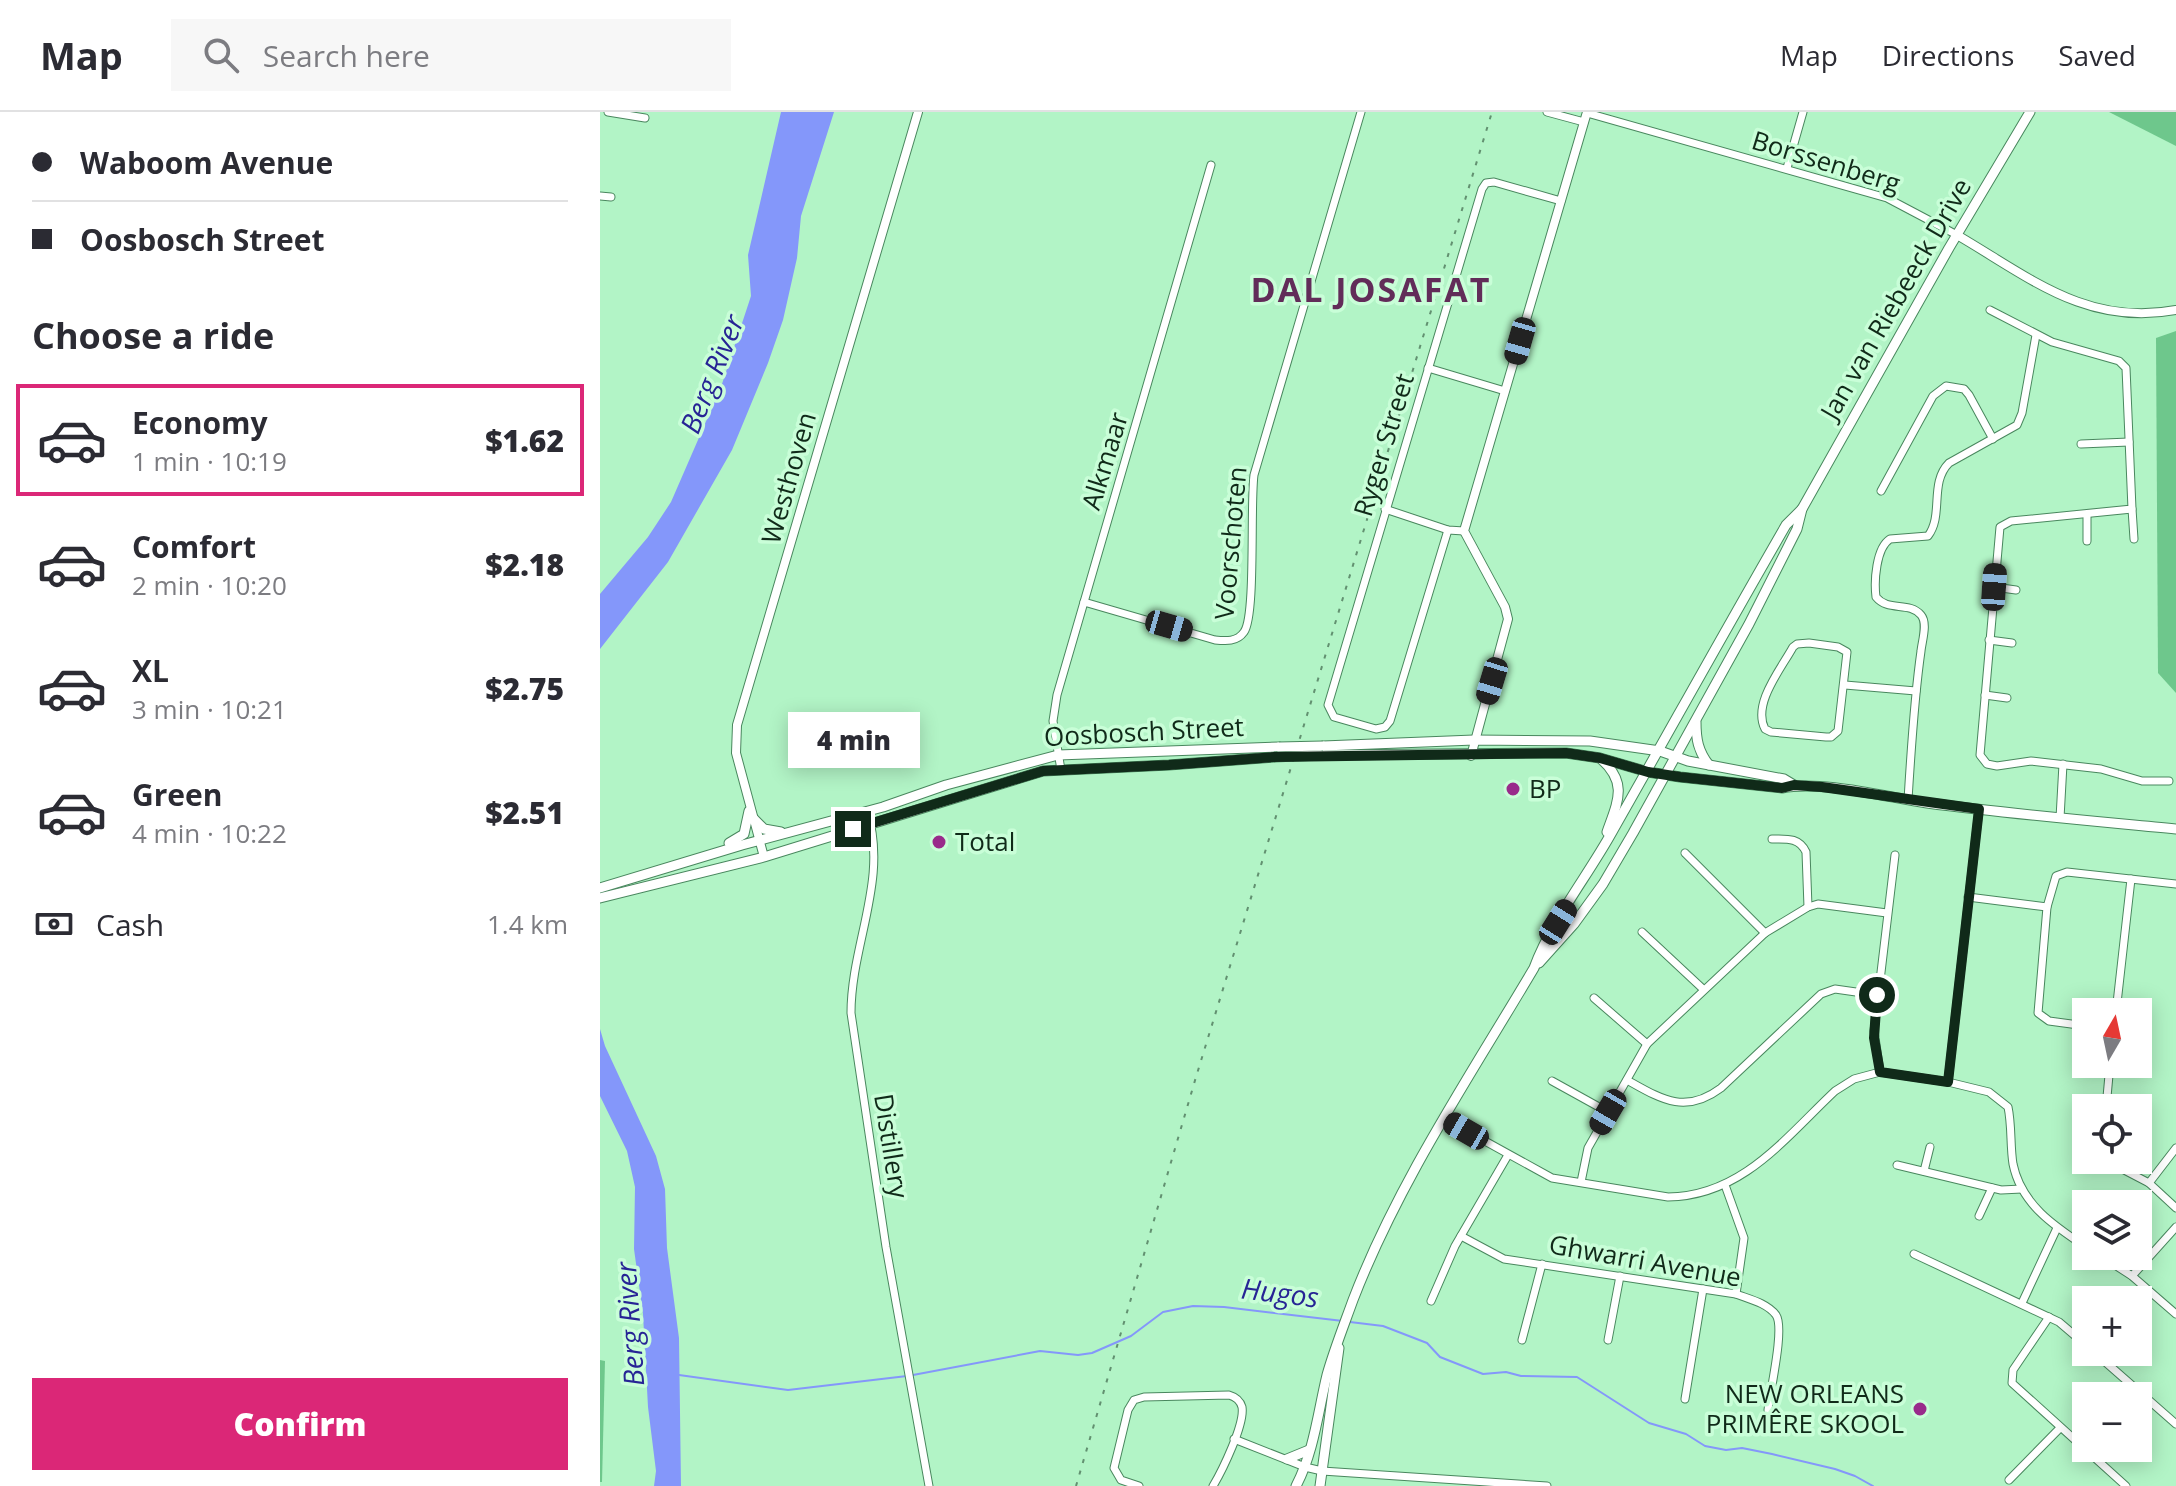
<!DOCTYPE html>
<meta charset="utf-8">
<style>
body{margin:0;font-family:"Open Sans",sans-serif;background:#f7f7f7;color:#2b2b33;height:100vh;display:flex;flex-direction:column;font-size:30px;white-space:nowrap}
*{box-sizing:border-box;margin:0}
p{font-size:26px;color:#7c7c81}
.icon{flex:none;width:44px;height:44px;fill:none;stroke:currentColor;stroke-width:2;stroke-linecap:round;stroke-linejoin:round}
.map{position:relative;flex:1;overflow:hidden}
.drawer{display:flex;flex-direction:column;background:#fff;width:600px}
.drawer>*{flex:none}
.banner{display:grid;align-content:center;height:176px;padding:0 32px;background:#fff}
.needle{width:52px;rotate:9deg}
.buttons{position:absolute;left:1472px;top:886px;display:grid;gap:16px}
.buttons a{display:grid;place-items:center;width:80px;height:80px;border-radius:0px;background:#fff;box-shadow:0 4px 20px #0003;font-size:40px}
.end{position:absolute;width:36px;height:36px;margin:-18px;border:10px solid #102a19;background:#fff;box-shadow:0 0 0 4px #fff}
.from{border-radius:50%}
.bubble{position:absolute;height:56px;border-radius:0px;background:#fff;box-shadow:0 4px 20px #0003;font-size:26px;font-weight:800;line-height:56px;text-align:center}
.car{position:absolute;width:24px;height:48px;margin:-24px -12px;border-radius:10px;box-shadow:0 0 6px 2px #0007;background:linear-gradient(#222 24%,#8ab4d8 0 40%,#222 0 76%,#8ab4d8 0 86%,#222 0)}
.banner b{display:flex;align-items:center;gap:28px;height:76px;font-size:30px}
.banner b+b{border-top:2px solid #e1e1e2}
.banner i{width:20px;height:20px;background:#2b2b33}
ul{padding:0;list-style:none}
li{display:flex;align-items:center;gap:24px;height:112px;margin:0 16px 12px;padding:0 16px;border:4px solid transparent;border-radius:0px}
li div{flex:1}
li b{display:block;font-size:30px}
li em{font-style:normal;font-weight:800}
li.active{border-color:#db2777}
li>.icon{width:72px;height:72px;stroke-width:1.5}
h2{padding:0 32px;font-size:36px;line-height:96px}
.pay{display:flex;align-items:center;gap:20px;height:88px;padding:0 32px;font-size:30px}
.pay p{margin-inline-start:auto}
.action{display:flex;gap:16px;margin-top:auto;padding:16px 32px}
.action a{flex:1;height:92px;border-radius:0px;background:#db2777;color:#fff;font-size:32px;font-weight:800;line-height:92px;text-align:center}
header{display:flex;align-items:center;gap:48px;box-sizing:border-box;height:112px;padding:0 40px;background:#fff;border-bottom:2px solid #e1e1e2}
header strong{font-size:38px}
nav{display:flex;gap:44px;margin-inline-start:auto;font-size:28px}
.search{width:560px;height:72px;background:#f7f7f7;display:flex;align-items:center;gap:20px;box-sizing:border-box;padding:0 28px;border-radius:0px;color:#7c7c81;font-size:30px}
main{display:flex;flex:1;min-height:0}
.map>svg:first-child{display:block}
</style>
<header>
<strong>Map</strong>
<div class="search"><svg class="icon" aria-label="search" viewBox="0 0 24 24"><circle cx="10" cy="10" r="6"/><path d="M15 15l6 6"/></svg>Search here</div>
<nav><a>Map</a><a>Directions</a><a>Saved</a></nav>
</header>
<main>
<section class="drawer">
<div class="banner">
<b><i class="from"></i>Waboom Avenue</b>
<b><i></i>Oosbosch Street</b>
</div>
<h2>Choose a ride</h2>
<ul>
<li class="active"><svg class="icon" aria-label="car" viewBox="0 0 24 24"><path d="M5 17H2v-5l4-1 3-4h7l3 4 3 1v5h-3M9 17h6M6 11h13"/><circle cx="7" cy="17" r="2"/><circle cx="17" cy="17" r="2"/></svg><div><b>Economy</b><p>1 min · 10:19</p></div><em>$1.62</em></li>
<li><svg class="icon" aria-label="car" viewBox="0 0 24 24"><path d="M5 17H2v-5l4-1 3-4h7l3 4 3 1v5h-3M9 17h6M6 11h13"/><circle cx="7" cy="17" r="2"/><circle cx="17" cy="17" r="2"/></svg><div><b>Comfort</b><p>2 min · 10:20</p></div><em>$2.18</em></li>
<li><svg class="icon" aria-label="car" viewBox="0 0 24 24"><path d="M5 17H2v-5l4-1 3-4h7l3 4 3 1v5h-3M9 17h6M6 11h13"/><circle cx="7" cy="17" r="2"/><circle cx="17" cy="17" r="2"/></svg><div><b>XL</b><p>3 min · 10:21</p></div><em>$2.75</em></li>
<li><svg class="icon" aria-label="car" viewBox="0 0 24 24"><path d="M5 17H2v-5l4-1 3-4h7l3 4 3 1v5h-3M9 17h6M6 11h13"/><circle cx="7" cy="17" r="2"/><circle cx="17" cy="17" r="2"/></svg><div><b>Green</b><p>4 min · 10:22</p></div><em>$2.51</em></li>
</ul>
<div class="pay"><svg class="icon" aria-label="cash" viewBox="0 0 24 24"><path d="M3 7h18v10H3z"/><circle cx="12" cy="12" r="2"/></svg>Cash<p>1.4 km</p></div>
<div class="action"><a>Confirm</a></div>
</section>
<div class="map">
<svg width="1576" height="1374" viewBox="0 0 1576 1374">
<rect width="100%" height="100%" fill="#b2f4c6"/>
<g fill="#6ec78c">
<polygon points="1509,0 1576,0 1576,34"/>
<polygon points="1576,219 1576,581 1558,561 1556,226"/>
<polygon points="0,1248 5,1249 2,1370 0,1370"/>
</g>
<g fill="#8497fa">
<polygon points="181,0 234,0 201,104 197,146 183,208 168,251 132,338 68,450 0,537 0,482 48,425 71,390 121,275 151,184 148,143"/>
<polygon points="0,917 5,934 56,1044 65,1077 67,1136 79,1226 81,1374 54,1374 56,1359 48,1295 43,1202 34,1137 35,1075 27,1039 0,984"/>
</g>
<g fill="none" stroke-linecap="round" stroke-linejoin="round">
<g stroke="#8497fa" stroke-width="2">
<polyline points="750,1210 783,1214 827,1231 840,1245 883,1262 906,1260 921,1264 977,1265 1049,1311 1086,1322 1105,1334 1126,1338 1142,1336 1172,1342 1235,1357 1255,1364 1273,1374"/>
<polyline points="79,1263 188,1278 307,1264"/>
<polyline points="313,1263 440,1239 478,1243 492,1241 531,1224 563,1200 593,1194 624,1195 743,1209"/>
</g>
<g stroke="#49875e" stroke-width="9">
<g id="minor">
<polyline points="8,0 45,6"/>
<polyline points="947,0 984,10"/>
<polyline points="987,1 1287,86 1357,123"/>
<polyline points="1187,56 1203,0"/>
<polyline points="0,84 11,85"/>
<polyline points="1390,198 1452,230 1519,249 1526,256 1532,397 1411,409 1400,415 1380,643 1387,652 1397,654 1431,649 1501,657 1542,669 1569,669"/>
<polyline points="828,256 905,279"/>
<polyline points="1481,332 1529,330"/>
<polyline points="1281,379 1333,284 1346,274 1364,277 1369,283 1393,327"/>
<polyline points="785,397 848,418 864,419"/>
<polyline points="1532,397 1534,427"/>
<polyline points="1487,403 1487,429"/>
<polyline points="848,418 790,609 785,615 776,617 734,605 728,593 882,77 886,71 894,70 961,89"/>
<polyline points="1394,475 1416,478"/>
<path d="M484 490 615 528C626 529 637 530 644 520 656 504 650 393 654 363L761 0"/>
<polyline points="1389,528 1412,531"/>
<path d="M1209 531 1238 535 1247 540 1238 619 1231 625H1226L1171 620 1165 617C1152 592 1181 557 1193 535L1197 532Z"/>
<polyline points="1245,573 1316,579"/>
<polyline points="1385,583 1407,586"/>
<polyline points="461,658 453,609 457,583 611,53"/>
<path d="M1308 688C1311 638 1314 588 1321 539 1322 529 1328 511 1321 503 1309 489 1288 500 1276 485 1274 469 1276 436 1290 427L1328 424C1344 403 1329 371 1349 351L1417 313 1422 301 1436 223"/>
<path d="M267 699C289 767 251 832 251 901L286 1135 329 1374"/>
<polyline points="1460,706 1463,652"/>
<path d="M1172 727C1186 727 1199 725 1206 740L1208 795"/>
<polyline points="1085,741 1165,821"/>
<polyline points="1368,785 1447,795"/>
<polyline points="1042,820 1103,877"/>
<polyline points="994,886 1047,932"/>
<polyline points="1516,900 1531,767"/>
<polyline points="1486,914 1449,909 1438,901 1447,795 1456,764 1467,760 1576,772"/>
<polyline points="1280,960 1274,919 1295,743"/>
<path d="M1027 968C1061 987 1085 1003 1121 976L1221 882 1235 877 1277 883"/>
<polyline points="952,969 1008,1000"/>
<polyline points="1348,970 1379,697"/>
<polyline points="1506,996 1510,952"/>
<path d="M845 1007 952 1066 1068 1085C1142 1084 1185 1026 1235 979L1254 967 1280 960 1348 970 1389 980 1408 995C1412 1014 1410 1033 1413 1052 1421 1092 1454 1114 1486 1135"/>
<polyline points="1505,1048 1549,1071 1576,1096"/>
<polyline points="1297,1053 1401,1078 1422,1077"/>
<polyline points="1324,1059 1330,1035"/>
<polyline points="981,1070 988,1036 1047,932 1165,821 1208,795 1218,792 1287,801"/>
<polyline points="1549,1071 1576,1036"/>
<polyline points="1125,1073 1144,1126 1136,1182"/>
<polyline points="1379,1104 1392,1076"/>
<path d="M861 1124 904 1147 1136 1182C1149 1187 1167 1191 1176 1203 1185 1216 1170 1279 1168 1298"/>
<polyline points="1314,1142 1459,1210 1486,1233"/>
<polyline points="1501,1144 1532,1164 1576,1202"/>
<polyline points="1532,1164 1576,1115"/>
<polyline points="831,1189 855,1134 908,1043"/>
<polyline points="1422,1191 1457,1116"/>
<polyline points="1449,1205 1413,1258 1412,1271 1526,1374"/>
<polyline points="922,1228 942,1152"/>
<polyline points="1008,1228 1020,1164"/>
<polyline points="1494,1240 1576,1312"/>
<polyline points="1085,1287 1103,1177"/>
<polyline points="634,1327 705,1355 722,1359 947,1374"/>
<polyline points="1409,1368 1460,1316"/>
<path d="M539 1374 521 1368 514 1356 528 1298 534 1288 544 1285 629 1283C636 1285 640 1288 642 1295 645 1312 622 1359 613 1374"/>
</g>
</g>
<g stroke="#49875e" stroke-width="10">
<g id="tertiary">
<path d="M1357 123C1429 165 1487 215 1576 198"/>
<polyline points="871,644 908,507 905,495 864,419 987,0"/>
<polyline points="164,745 136,641 137,613 318,0"/>
</g>
</g>
<g stroke="#49875e" stroke-width="11">
<g id="secondary">
<path d="M1096 610C1096 627 1098 639 1109 653"/>
<polyline points="723,634 874,628 990,629 1060,639 1088,649 1184,667 1194,673"/>
<path d="M720 643 966 641 1000 646 1048 660 1080 665 1182 676C1221 668 1286 685 1327 691 1410 702 1493 709 1576 717"/>
<path d="M1001 647C1028 671 1018 689 1007 720"/>
<polyline points="150,703 164,717 181,720"/>
<polyline points="129,731 144,722 149,699"/>
<polyline points="0,776 142,733 283,695 346,673 458,643 679,635"/>
<polyline points="0,786 164,745 443,659 569,653 674,645"/>
<polyline points="939,851 974,812 1003,772 1033,721 1149,512 1197,417 1202,397 1349,136 1430,0"/>
<polyline points="687,1347 709,1338"/>
<path d="M696 1374C714 1340 718 1300 727 1263 734 1238 744 1213 753 1188 798 1071 870 964 934 856 952 808 987 765 1012 720 1070 618 1127 515 1186 413L1202 397"/>
<polyline points="720,1374 739,1236"/>
</g>
</g>
<use href="#minor" stroke="#fff" stroke-width="7"/>
<use href="#tertiary" stroke="#fff" stroke-width="8"/>
<use href="#secondary" stroke="#fff" stroke-width="9"/>
<polyline stroke="#629070" stroke-width="2" stroke-dasharray="4 8" stroke-linecap="butt" points="476,1374 596,965 892,0"/>
<g stroke="#49875e" stroke-width="11" stroke-linecap="butt">
<g id="secondary-bridge">
<polyline points="679,635 723,634"/>
<polyline points="674,645 720,643"/>
</g>
</g>
<use href="#secondary-bridge" stroke="#fff" stroke-width="9"/>
</g>
<g fill="none" stroke-linecap="round" stroke-linejoin="round">
<polyline stroke="#102a19" stroke-width="10" points="253,717 443,659 569,653 674,645 966,641 1000,646 1048,660 1080,665 1182,676 1194,673 1222,675 1379,697 1348,970 1280,960 1274,926 1277,883"/>
</g>
<g fill="#992b8b" stroke="#c9fed8" stroke-width="3">
<circle cx="913" cy="677" r="8"/>
<circle cx="339" cy="730" r="8"/>
<circle cx="1320" cy="1297" r="8"/>
</g>
<g text-anchor="middle" stroke-width="7" stroke-linejoin="round" paint-order="stroke">
<g font-size="26" fill="#102a19" stroke="#c9fed8">
<text transform="translate(1226 50) rotate(17)" y="9">Borssenberg</text>
<text transform="translate(1296 187) rotate(-60)" y="9">Jan van Riebeeck Drive</text>
<text transform="translate(784 333) rotate(-73)" y="9">Ryger Street</text>
<text transform="translate(505 349) rotate(-73)" y="9">Alkmaar</text>
<text transform="translate(189 366) rotate(-74)" y="9">Westhoven</text>
<text transform="translate(631 431) rotate(-85)" y="9">Voorschoten</text>
<text transform="translate(544 620) rotate(-3)" y="9">Oosbosch Street</text>
<text transform="translate(291 1034) rotate(81)" y="9">Distillery</text>
<text transform="translate(1045 1149) rotate(10)" y="9">Ghwarri Avenue</text>
</g>
<g font-size="26" fill="#102a19" stroke="#c9fed8" text-anchor="start">
<text x="929" y="686">BP</text>
<text x="355" y="739">Total</text>
<text x="1304" y="1291" text-anchor="end">NEW ORLEANS<tspan x="1304" dy="30">PRIMÊRE SKOOL</tspan></text>
</g>
<g font-size="28" font-style="italic" fill="#272495" stroke="#c9fed8">
<text transform="translate(112 262) rotate(-68)" y="10">Berg River</text>
<text transform="translate(680 1181) rotate(7)" y="10">Hugos</text>
<text transform="translate(30 1212) rotate(-94)" y="10">Berg River</text>
</g>
<g font-size="34" font-weight="bold" letter-spacing="2" fill="#622c59" stroke="#c9fed8">
<text x="771" y="190">DAL JOSAFAT</text>
</g>
</g>
</svg>
<div class="buttons">
<a><svg class="needle" viewBox="-14 -14 28 28"><path d="M0-13l5 13h-10z" fill="#e53935"/><path d="M0 13l5-13h-10z" fill="#7c7c81"/></svg></a>
<a><svg class="icon" aria-label="locate" viewBox="0 0 24 24"><circle cx="12" cy="12" r="6"/><path d="M12 2v4M12 18v4M2 12h4M18 12h4"/></svg></a>
<a><svg class="icon" aria-label="layers" viewBox="0 0 24 24"><path d="M12 4l9 5-9 5-9-5zM3 14l9 5 9-5"/></svg></a>
<a>+</a>
<a>−</a>
</div>
<i class="end from" style="left:1277px;top:883px"></i>
<i class="end" style="left:253px;top:717px"></i>
<div class="bubble" style="left:188px;top:600px;width:132px">4 min</div>
<i class="car" style="left:920px;top:229px;rotate:196deg"></i>
<i class="car" style="left:1394px;top:475px;rotate:4deg"></i>
<i class="car" style="left:569px;top:514px;rotate:106deg"></i>
<i class="car" style="left:892px;top:569px;rotate:197deg"></i>
<i class="car" style="left:958px;top:810px;rotate:32deg"></i>
<i class="car" style="left:1008px;top:1000px;rotate:210deg"></i>
<i class="car" style="left:866px;top:1019px;rotate:300deg"></i>
</div>
</main>
